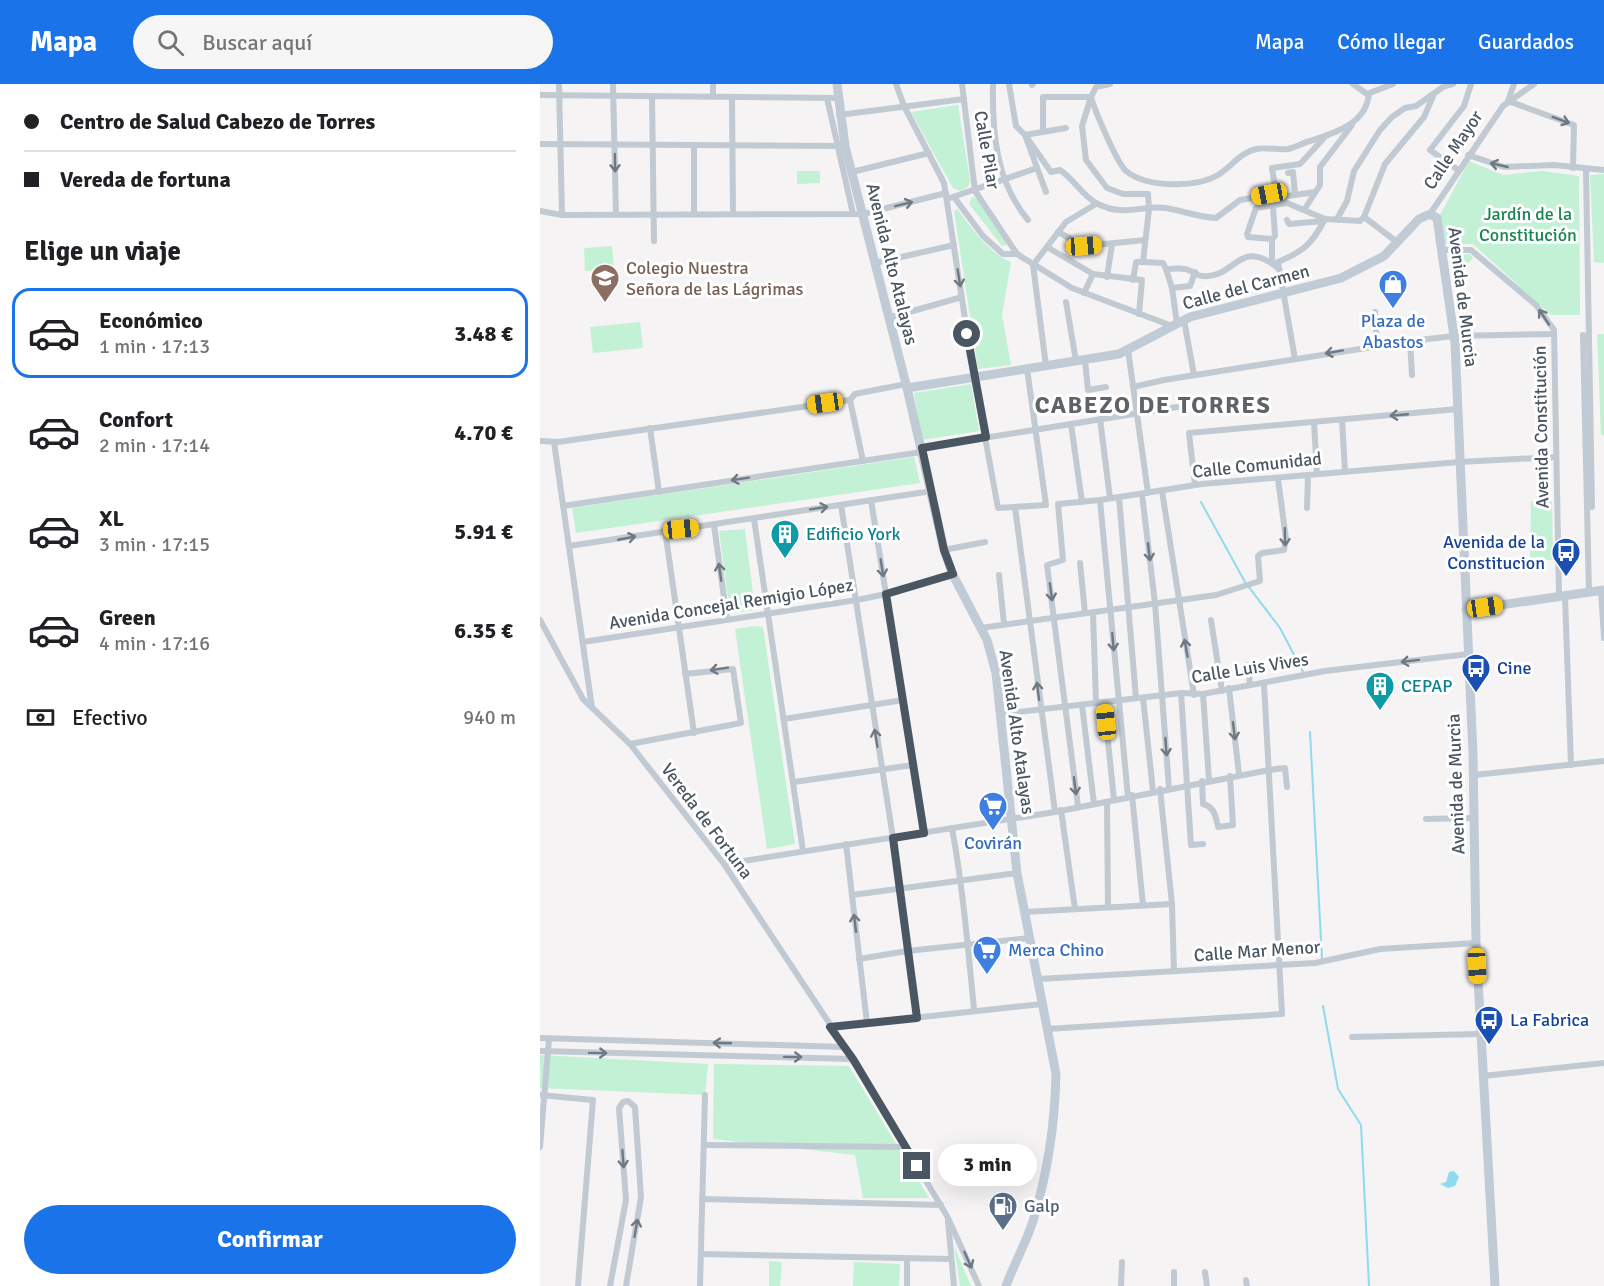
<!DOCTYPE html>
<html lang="es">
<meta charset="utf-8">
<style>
body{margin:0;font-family:Signika,sans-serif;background:#f6f6f6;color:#202124;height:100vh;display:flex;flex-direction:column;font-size:22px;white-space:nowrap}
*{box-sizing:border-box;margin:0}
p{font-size:20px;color:#757577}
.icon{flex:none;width:33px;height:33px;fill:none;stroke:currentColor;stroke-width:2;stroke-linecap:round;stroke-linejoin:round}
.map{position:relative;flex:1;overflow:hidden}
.sheet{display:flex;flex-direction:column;background:#fff;width:540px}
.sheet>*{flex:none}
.guide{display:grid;align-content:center;height:132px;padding:0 24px;background:#fff}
.end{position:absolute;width:27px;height:27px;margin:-14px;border:8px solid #4a5661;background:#fff;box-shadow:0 0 0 3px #fff}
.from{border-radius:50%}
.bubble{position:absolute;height:42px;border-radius:21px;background:#fff;box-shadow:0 6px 24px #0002;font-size:20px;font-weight:700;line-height:42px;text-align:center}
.car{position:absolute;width:18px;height:36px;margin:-18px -9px;border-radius:8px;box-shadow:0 0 4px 2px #0007;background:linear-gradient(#f5c518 24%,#345 0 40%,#f5c518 0 76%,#345 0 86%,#f5c518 0)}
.guide b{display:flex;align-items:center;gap:21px;height:57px;font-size:22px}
.guide b+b{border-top:2px solid #e0e0e0}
.guide i{width:15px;height:15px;background:#202124}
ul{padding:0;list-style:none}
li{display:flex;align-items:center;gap:18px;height:90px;margin:0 12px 9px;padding:0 12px;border:3px solid transparent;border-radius:18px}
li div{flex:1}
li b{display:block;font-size:22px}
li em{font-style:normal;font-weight:700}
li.selected{border-color:#1a73e8}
li>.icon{width:54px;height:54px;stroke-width:1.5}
h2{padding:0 24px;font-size:27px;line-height:72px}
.pay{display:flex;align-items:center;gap:15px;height:66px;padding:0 24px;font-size:22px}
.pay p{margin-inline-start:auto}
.action{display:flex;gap:12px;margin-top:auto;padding:12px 24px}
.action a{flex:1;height:69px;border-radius:36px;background:#1a73e8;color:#fff;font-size:24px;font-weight:700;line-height:69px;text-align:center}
header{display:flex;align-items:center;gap:36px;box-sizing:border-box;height:84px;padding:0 30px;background:#1a73e8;color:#fff}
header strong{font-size:28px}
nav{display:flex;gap:33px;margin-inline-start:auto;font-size:21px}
.search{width:420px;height:54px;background:#f6f6f6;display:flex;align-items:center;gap:15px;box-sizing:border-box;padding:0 21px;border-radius:33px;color:#757577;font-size:22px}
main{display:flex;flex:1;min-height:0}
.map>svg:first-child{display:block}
</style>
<header>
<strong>Mapa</strong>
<div class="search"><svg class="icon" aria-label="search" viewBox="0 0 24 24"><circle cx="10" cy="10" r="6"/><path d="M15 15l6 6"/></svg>Buscar aquí</div>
<nav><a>Mapa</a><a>Cómo llegar</a><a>Guardados</a></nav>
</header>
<main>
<section class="sheet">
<div class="guide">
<b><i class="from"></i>Centro de Salud Cabezo de Torres</b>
<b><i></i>Vereda de fortuna</b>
</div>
<h2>Elige un viaje</h2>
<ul>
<li class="selected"><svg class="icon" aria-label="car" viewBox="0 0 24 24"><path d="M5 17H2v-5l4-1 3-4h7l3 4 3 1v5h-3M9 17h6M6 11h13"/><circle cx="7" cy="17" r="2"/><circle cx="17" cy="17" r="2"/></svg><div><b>Económico</b><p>1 min · 17:13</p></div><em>3.48 €</em></li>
<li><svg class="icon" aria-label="car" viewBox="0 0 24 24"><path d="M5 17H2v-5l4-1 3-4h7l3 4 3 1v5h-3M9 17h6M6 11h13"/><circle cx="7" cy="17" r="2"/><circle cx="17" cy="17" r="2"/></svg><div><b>Confort</b><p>2 min · 17:14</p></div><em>4.70 €</em></li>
<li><svg class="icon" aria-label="car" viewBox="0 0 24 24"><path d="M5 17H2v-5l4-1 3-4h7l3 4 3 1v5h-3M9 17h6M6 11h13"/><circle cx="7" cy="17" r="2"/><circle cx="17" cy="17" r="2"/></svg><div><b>XL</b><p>3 min · 17:15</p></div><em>5.91 €</em></li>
<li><svg class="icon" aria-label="car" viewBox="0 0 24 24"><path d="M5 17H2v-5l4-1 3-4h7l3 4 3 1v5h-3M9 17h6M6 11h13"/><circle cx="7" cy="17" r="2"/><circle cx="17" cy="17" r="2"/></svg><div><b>Green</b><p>4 min · 17:16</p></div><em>6.35 €</em></li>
</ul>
<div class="pay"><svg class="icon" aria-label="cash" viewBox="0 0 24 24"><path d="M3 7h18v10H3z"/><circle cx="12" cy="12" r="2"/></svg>Efectivo<p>940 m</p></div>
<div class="action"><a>Confirmar</a></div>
</section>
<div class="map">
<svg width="1064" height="1202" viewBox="0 0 1064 1202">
<rect width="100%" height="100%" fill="#f5f3f3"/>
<g fill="#c3f1d5">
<polygon points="418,21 430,97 428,103 421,107 413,104 371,28"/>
<polygon points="929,77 963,91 1002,87 1039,92 1040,231 1011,231 933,160 905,160 900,131"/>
<polygon points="257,87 280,87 280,99 257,100"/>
<polygon points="1064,90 1064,179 1054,178 1050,91"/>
<polygon points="432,113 437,115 467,158 466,161 462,162 429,120"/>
<path d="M417 125C433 145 447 168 471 178L462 231 471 281 438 285 414 127Z"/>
<polygon points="72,162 74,185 45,187 44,164"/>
<polygon points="929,170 933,174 914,196 910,172"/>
<polygon points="100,238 103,264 53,269 50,243"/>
<polygon points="1057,250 1064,250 1064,351 1061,351"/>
<polygon points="431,300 439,347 382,356 374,309"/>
<polygon points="374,373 380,399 36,449 32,424"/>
<polygon points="991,417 1012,417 1013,476 990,476"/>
<polygon points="205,445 215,526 190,529 179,447"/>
<polygon points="215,542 223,543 255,760 227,765 195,545"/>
<polygon points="0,971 168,980 165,1011 0,1004"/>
<polygon points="174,980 309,982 389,1114 323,1114 315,1071 173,1055"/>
<polygon points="414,1162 431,1202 420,1202"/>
<polygon points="229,1177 242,1178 240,1202 229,1202"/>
<polygon points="314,1178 360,1180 359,1202 313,1202"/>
</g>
<polygon fill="#90daee" points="914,1087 919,1093 915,1102 908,1104 900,1100 906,1098 909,1088"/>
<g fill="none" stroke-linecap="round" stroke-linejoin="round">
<g stroke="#90daee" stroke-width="2">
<polyline points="661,418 705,498 740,544 763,588"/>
<polyline points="770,648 782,875"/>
<polyline points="783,922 798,1005 821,1041 829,1202"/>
</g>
<g stroke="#c1cad2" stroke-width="6">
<polyline points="19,0 22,131"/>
<polyline points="73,0 76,131"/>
<polyline points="356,0 364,22 404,99 434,293 458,424 506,421 487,285"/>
<polyline points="422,0 435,107 477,170 532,204 632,242"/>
<path d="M453 0C452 48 456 98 488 136"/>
<polyline points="469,0 476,42 485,51 506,108"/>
<path d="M570 0 556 3 551 13C555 27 577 79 586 87 607 104 656 104 678 91 691 83 701 68 716 65 726 63 738 66 748 65 755 64 762 59 770 57 795 49 826 40 829 10"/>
<polyline points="813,0 827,10 853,0"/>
<polyline points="974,0 968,17 1034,41 1033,84"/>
<polyline points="492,1 493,0"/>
<polyline points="0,11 297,14"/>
<polyline points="112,12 114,157"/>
<polyline points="173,13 173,0"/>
<polyline points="192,13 193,130"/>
<polyline points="287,14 313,130"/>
<polyline points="299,31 424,15"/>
<path d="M526 44 485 51 511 88 520 86C534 95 544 114 558 120 584 133 602 121 626 124 643 127 658 133 676 134L700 116 736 110 747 119 785 135"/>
<polyline points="503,47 503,13 551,13 542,42 546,76 567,104 583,110 608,110 609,125 603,178 623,179 626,185"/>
<polyline points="0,60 305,62"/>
<polyline points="928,71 964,83 1014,81 1064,86"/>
<polyline points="918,86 890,66 924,22 931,0"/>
<polyline points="1046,86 1052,423"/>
<polyline points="312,88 389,69"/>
<polyline points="748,89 753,88 755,110"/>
<polyline points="736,110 732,84 760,80 784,54"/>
<polyline points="414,113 443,152 463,170 477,170"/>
<polyline points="741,113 775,108"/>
<polyline points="407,115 497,84"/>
<polyline points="764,126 780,101 780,83 812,41"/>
<polyline points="0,127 22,131 323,130 406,109"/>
<polyline points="154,130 154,61"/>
<polyline points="890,130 963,22 994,0"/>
<polyline points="824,133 845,80 884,33 894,10"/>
<polyline points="824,133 857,158"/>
<polyline points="797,135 807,117 814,87 840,46 852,33 865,24 876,22 903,3 913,0"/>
<polyline points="747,136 749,140 784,137"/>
<polyline points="518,148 544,162 605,156"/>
<polyline points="732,155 735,152 733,122"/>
<polyline points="507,163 553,190 602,196 599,230"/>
<polyline points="902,166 931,166 996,221 1014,246 1019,512"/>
<polyline points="335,179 414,161"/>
<polyline points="732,179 732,155 708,153 707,150 716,124 747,119"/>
<polyline points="567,193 572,160"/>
<polyline points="593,196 596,178 603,178"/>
<polyline points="632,204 650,202 655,188"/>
<polyline points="544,209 553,190"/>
<polyline points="526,218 536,277"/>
<polyline points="835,228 837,261"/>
<polyline points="348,234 422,213"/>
<polyline points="644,236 654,291"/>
<path d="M637 240 632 204 626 185C632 185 639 184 645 185 651 186 657 192 662 192 695 196 699 151 739 185"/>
<polyline points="1043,251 1049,508"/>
<polyline points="870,257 872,291"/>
<polyline points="588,266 608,409"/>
<path d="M755 275 738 178C764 167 772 160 785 135L820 137 824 133"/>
<polyline points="545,276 548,306 566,303"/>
<polyline points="506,282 493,181 526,138 556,120"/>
<polyline points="593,303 624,296 870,257 914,252 1014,250"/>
<polyline points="310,316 323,377"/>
<polyline points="310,316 315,310 366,300"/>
<polyline points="560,335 570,414"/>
<polyline points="802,336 805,387"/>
<polyline points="774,338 777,390"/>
<polyline points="531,340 542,418"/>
<polyline points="110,344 119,408"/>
<polyline points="0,357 18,358 310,316"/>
<polyline points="14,358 52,624"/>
<polyline points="382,364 637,323"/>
<polyline points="655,401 649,349 918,325"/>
<polyline points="622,407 654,611"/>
<polyline points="602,410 615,519 629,704"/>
<polyline points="579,413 596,614"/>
<polyline points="331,416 384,749"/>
<polyline points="560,416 588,713"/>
<polyline points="301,421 353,754 377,934"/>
<polyline points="23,422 382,368"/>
<polyline points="475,423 515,728"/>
<polyline points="767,424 768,391"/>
<polyline points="214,435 263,767"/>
<polyline points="174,441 187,535"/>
<polyline points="125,446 154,649"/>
<polyline points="29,462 392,407"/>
<polyline points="404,466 445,458"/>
<polyline points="540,479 545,529"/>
<polyline points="459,491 464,540"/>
<polyline points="1061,506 1064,554"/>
<polyline points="1025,512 1031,681"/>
<polyline points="553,528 556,619"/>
<polyline points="0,536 43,615 90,660 184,780 313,975 407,1132 439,1202"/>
<polyline points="671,536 682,607"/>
<polyline points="441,544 676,511 720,497 718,472 722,469 744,466 746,455 738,395"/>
<polyline points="43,558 317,516 346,510 413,491"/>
<polyline points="708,581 710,601"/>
<polyline points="689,604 699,690"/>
<polyline points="641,609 651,761 663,760"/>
<polyline points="663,610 669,696"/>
<polyline points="603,614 613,707"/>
<polyline points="564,618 574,716"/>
<polyline points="542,621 554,720"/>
<polyline points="461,630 641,609 663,610 785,587 928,570"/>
<polyline points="244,635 363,616"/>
<polyline points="90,660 201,639 193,585 145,590"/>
<polyline points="934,691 1064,677"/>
<path d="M662 697 663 720C674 723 676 732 678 743L693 741 690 692"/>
<polyline points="254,698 373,681"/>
<polyline points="620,705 632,820 634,887"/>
<polyline points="592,711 603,821"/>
<polyline points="567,718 568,823"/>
<polyline points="538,722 507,481 523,476 518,420 560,416 662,400 919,378 1016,373"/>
<polyline points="521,726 535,825"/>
<polyline points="886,735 934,734"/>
<path d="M412 744C423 804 428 865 434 925"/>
<polyline points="306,760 327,939"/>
<polyline points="184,780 515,728 729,686 745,684 747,703"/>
<polyline points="312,811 477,789"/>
<polyline points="484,828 632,820"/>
<polyline points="319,875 367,867 490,854"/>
<polyline points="499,895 775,879 840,865 936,859"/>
<polyline points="290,943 502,920"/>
<polyline points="507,945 742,930 724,600"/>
<polyline points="812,953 940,950"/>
<polyline points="0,954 303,963"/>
<polyline points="0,967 313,975"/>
<polyline points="943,992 1064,979"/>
<polyline points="0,1011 53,1016 38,1202"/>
<polyline points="164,1061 366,1063"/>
<polyline points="0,1063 9,955"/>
<polyline points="162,1115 401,1121"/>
<polyline points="408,1137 414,1202"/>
<polyline points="161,1170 411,1175"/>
<polyline points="634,1188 634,1202"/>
<polyline points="665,1188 667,1202"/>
<polyline points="706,1196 707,1202"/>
<polyline points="70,1202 86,1116 79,1024 83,1018 88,1017 95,1023 101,1113 86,1202"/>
<polyline points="160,1202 165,1011"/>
<polyline points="367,1202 367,1175"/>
<polyline points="581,1202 582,1178"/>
</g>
<g stroke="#c1cbd6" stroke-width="9">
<path d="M297 0 305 62 367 304 404 466 413 491 447 556 456 589 477 789 516 990C515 1038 507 1091 493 1137 486 1159 474 1180 466 1202"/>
<polyline points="367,304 579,270 650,233 801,194 844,172 879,135 890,130 897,134 915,259 933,670 936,859 955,1202"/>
<polyline points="926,526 1064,506"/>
</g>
</g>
<defs><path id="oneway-shaft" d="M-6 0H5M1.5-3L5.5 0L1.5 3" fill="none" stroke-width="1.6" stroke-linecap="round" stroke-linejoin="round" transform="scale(1.5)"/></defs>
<g stroke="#6e7983">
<use href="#oneway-shaft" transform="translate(1021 36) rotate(20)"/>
<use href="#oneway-shaft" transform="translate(75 79) rotate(89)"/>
<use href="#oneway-shaft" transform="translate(959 81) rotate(-167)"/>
<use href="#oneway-shaft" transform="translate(364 120) rotate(-14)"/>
<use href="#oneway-shaft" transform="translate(419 194) rotate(81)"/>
<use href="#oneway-shaft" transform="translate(1004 233) rotate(-124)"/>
<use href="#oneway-shaft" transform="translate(794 268) rotate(170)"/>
<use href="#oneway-shaft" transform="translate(859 331) rotate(175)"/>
<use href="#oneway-shaft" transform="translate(200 395) rotate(171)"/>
<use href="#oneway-shaft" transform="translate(279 424) rotate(-9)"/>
<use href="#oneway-shaft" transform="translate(745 453) rotate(89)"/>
<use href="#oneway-shaft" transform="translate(87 454) rotate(-11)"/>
<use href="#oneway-shaft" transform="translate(609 468) rotate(83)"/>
<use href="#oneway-shaft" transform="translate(342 484) rotate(81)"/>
<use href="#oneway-shaft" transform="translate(180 488) rotate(-98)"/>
<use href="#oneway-shaft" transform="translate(511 508) rotate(82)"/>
<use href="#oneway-shaft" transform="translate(573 558) rotate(85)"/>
<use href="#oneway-shaft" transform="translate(646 564) rotate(-100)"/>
<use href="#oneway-shaft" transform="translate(870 577) rotate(173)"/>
<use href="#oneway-shaft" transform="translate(179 585) rotate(171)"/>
<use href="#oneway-shaft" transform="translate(498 607) rotate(-97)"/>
<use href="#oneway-shaft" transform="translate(694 647) rotate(83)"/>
<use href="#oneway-shaft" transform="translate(336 654) rotate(-99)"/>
<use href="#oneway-shaft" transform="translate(626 663) rotate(86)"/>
<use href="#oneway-shaft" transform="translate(535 702) rotate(83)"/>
<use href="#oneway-shaft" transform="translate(315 839) rotate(-97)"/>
<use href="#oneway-shaft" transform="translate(182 959) rotate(-178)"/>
<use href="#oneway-shaft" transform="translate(58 969) rotate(1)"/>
<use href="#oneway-shaft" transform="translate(253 973) rotate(1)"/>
<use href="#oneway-shaft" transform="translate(83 1075) rotate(86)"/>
<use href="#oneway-shaft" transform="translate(96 1144) rotate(-80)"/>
<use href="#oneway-shaft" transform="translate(428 1176) rotate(66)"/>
</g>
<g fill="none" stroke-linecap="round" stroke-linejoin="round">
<polyline stroke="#4a5661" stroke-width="8" points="377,1082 313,975 290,943 377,934 353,754 384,749 346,510 413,490 404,466 382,364 446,353 427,250"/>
</g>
<defs>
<g id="school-pin" transform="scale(1.5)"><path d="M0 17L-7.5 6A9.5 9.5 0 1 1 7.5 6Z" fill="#8d6e63" stroke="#fff"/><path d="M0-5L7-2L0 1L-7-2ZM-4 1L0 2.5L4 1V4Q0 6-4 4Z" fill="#fff"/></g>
<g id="shop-pin" transform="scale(1.5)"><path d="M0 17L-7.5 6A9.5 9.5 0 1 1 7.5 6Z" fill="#3f7fe0" stroke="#fff"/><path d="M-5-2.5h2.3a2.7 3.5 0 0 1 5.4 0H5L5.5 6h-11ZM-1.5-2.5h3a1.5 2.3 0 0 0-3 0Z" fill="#fff"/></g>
<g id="building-pin" transform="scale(1.5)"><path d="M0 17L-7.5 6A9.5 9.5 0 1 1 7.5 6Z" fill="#0f9aa8" stroke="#fff"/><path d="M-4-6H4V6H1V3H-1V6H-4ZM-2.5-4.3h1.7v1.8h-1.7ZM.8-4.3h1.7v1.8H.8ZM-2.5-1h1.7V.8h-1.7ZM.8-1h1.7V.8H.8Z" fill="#fff"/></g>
<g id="bus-pin" transform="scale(1.5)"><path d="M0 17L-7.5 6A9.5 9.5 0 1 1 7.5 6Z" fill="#1a4fb4" stroke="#fff"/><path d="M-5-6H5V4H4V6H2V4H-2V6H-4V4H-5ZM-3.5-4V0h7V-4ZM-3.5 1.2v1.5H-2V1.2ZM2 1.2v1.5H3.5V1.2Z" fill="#fff"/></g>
<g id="supermarket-pin" transform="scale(1.5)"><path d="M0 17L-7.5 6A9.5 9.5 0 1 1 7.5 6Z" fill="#3f7fe0" stroke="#fff"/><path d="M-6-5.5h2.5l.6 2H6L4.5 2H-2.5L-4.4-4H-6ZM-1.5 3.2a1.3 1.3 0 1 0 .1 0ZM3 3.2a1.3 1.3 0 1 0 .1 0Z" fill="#fff"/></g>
<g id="fuel-pin" transform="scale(1.5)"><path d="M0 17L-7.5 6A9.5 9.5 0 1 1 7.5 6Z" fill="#5c6f8a" stroke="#fff"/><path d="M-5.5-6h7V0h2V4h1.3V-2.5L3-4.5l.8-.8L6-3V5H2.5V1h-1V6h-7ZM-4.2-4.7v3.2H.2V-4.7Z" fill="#fff"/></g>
</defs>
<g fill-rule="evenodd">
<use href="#school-pin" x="65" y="194"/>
<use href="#shop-pin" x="853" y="200"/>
<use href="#building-pin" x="245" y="450"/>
<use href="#bus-pin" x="1026" y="468"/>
<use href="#bus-pin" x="936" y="584"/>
<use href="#building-pin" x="840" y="602"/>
<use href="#supermarket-pin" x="453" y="722"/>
<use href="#supermarket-pin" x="447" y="866"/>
<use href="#bus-pin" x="949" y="936"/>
<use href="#fuel-pin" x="463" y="1122"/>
</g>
<g text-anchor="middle" stroke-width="6" stroke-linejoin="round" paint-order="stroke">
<g font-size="18" fill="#4a5661" stroke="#fff">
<text transform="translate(447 66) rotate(80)" y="6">Calle Pilar</text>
<text transform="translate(913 66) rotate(-56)" y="6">Calle Mayor</text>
<text transform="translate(352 180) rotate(76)" y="6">Avenida Alto Atalayas</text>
<text transform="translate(706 203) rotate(-15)" y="6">Calle del Carmen</text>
<text transform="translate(923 213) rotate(83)" y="6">Avenida de Murcia</text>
<text transform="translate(1001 343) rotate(-91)" y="6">Avenida Constitución</text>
<text transform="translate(717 381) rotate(-6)" y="6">Calle Comunidad</text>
<text transform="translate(191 520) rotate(-9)" y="6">Avenida Concejal Remigio López</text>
<text transform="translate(710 584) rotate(-9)" y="6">Calle Luis Vives</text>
<text transform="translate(477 648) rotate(82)" y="6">Avenida Alto Atalayas</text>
<text transform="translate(916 700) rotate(-92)" y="6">Avenida de Murcia</text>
<text transform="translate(167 737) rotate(53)" y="6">Vereda de Fortuna</text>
<text transform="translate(717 867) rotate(-4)" y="6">Calle Mar Menor</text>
</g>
<g font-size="18" fill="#17864f" stroke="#fff">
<text x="988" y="136">Jardín de la<tspan x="988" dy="21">Constitución</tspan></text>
</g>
<g font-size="18" fill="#785e54" stroke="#fff" text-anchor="start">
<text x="86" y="190">Colegio Nuestra<tspan x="86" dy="21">Señora de las Lágrimas</tspan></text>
</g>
<g font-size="18" fill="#366cbe" stroke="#fff">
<text x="853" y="243">Plaza de<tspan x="853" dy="21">Abastos</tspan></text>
<text x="453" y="765">Covirán</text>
<text x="468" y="872" text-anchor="start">Merca Chino</text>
</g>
<g font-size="18" fill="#0d838f" stroke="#fff" text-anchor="start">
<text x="266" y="456">Edificio York</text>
<text x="861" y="608">CEPAP</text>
</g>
<g font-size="18" fill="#164399" stroke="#fff" text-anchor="start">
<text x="1005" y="464" text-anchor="end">Avenida de la<tspan x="1005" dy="21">Constitucion</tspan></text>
<text x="957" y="590">Cine</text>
<text x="970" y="942">La Fabrica</text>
</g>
<g font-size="18" fill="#4e5e75" stroke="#fff" text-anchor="start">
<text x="484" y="1128">Galp</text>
</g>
<g font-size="24" font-weight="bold" letter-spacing="1.5" fill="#5f6368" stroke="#fff">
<text x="613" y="329">CABEZO DE TORRES</text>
</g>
</g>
</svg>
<i class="end from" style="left:427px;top:250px"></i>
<i class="end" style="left:377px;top:1082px"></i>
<div class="bubble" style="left:398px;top:1060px;width:99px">3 min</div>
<i class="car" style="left:729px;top:110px;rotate:259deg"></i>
<i class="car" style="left:544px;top:162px;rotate:86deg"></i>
<i class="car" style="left:285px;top:319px;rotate:262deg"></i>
<i class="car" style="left:141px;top:445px;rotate:84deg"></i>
<i class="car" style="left:945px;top:523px;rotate:82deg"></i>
<i class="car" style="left:566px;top:638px;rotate:354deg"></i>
<i class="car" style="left:937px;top:882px;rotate:177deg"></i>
</div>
</main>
